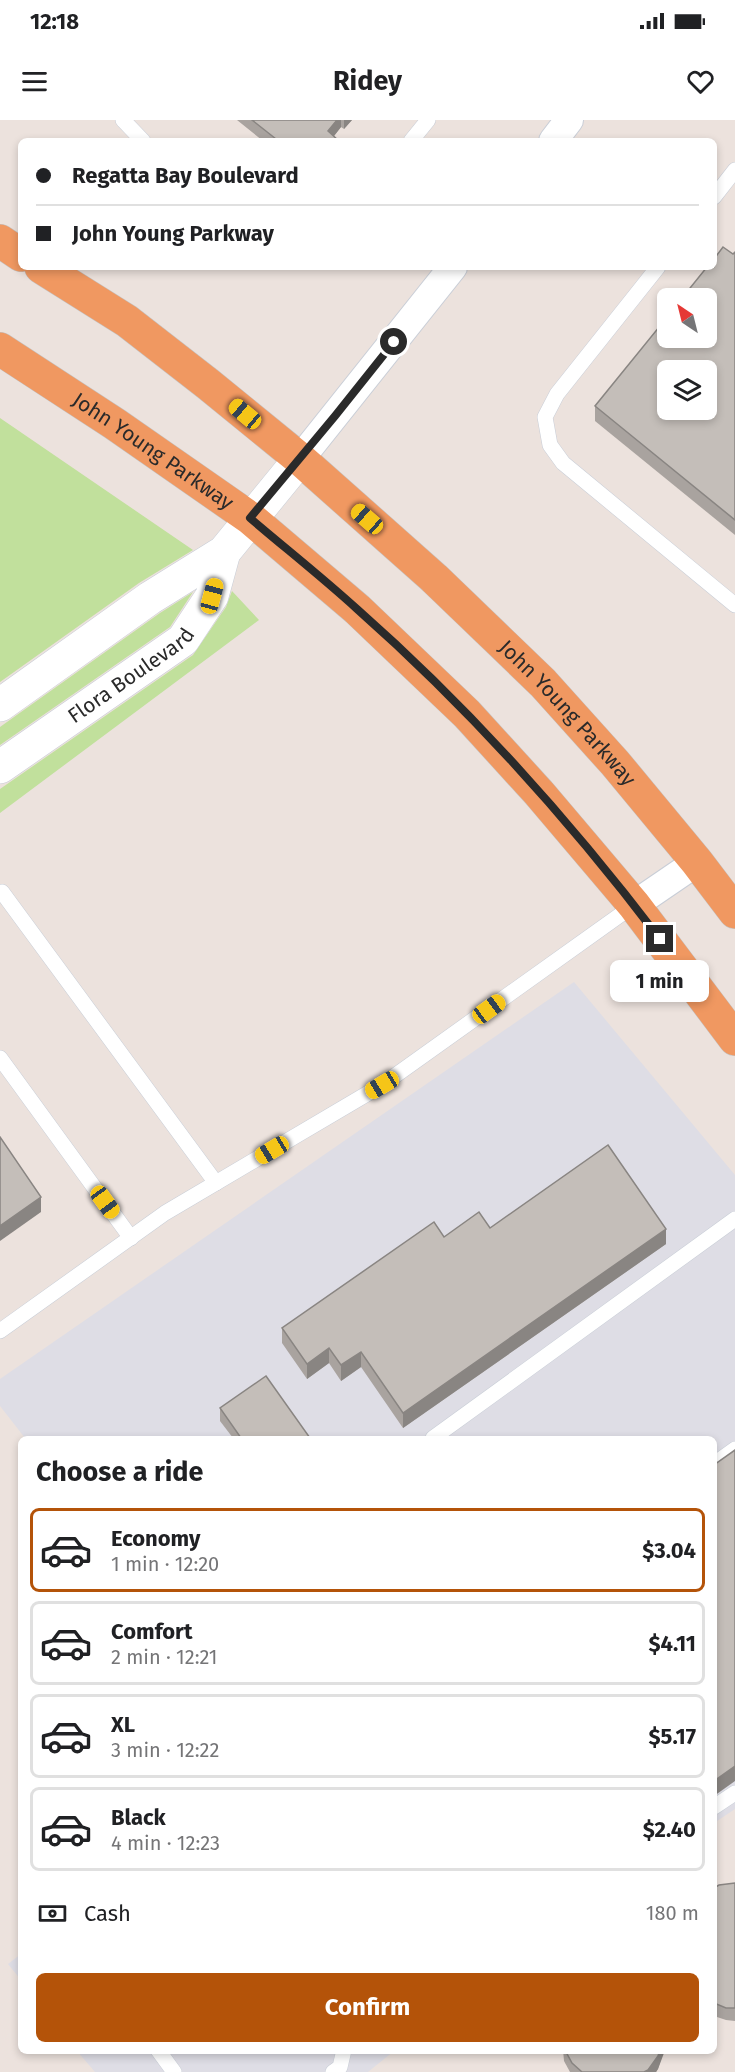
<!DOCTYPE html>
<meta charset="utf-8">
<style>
body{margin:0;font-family:"Fira Sans",sans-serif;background:#f2f2f2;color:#202124;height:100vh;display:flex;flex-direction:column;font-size:22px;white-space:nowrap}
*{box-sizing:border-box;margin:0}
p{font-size:20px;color:#757577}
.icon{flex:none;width:33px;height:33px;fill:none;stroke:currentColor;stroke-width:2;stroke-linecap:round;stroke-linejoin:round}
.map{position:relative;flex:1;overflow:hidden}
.details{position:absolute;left:18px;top:1316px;width:699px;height:618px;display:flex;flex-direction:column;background:#fff;border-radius:9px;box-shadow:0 3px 9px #0003}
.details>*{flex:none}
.guide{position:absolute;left:18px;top:18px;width:699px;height:132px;border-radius:9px;box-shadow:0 3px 9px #0003;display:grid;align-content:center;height:132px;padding:0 18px;background:#fff}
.needle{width:39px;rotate:325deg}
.tools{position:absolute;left:657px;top:168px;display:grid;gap:12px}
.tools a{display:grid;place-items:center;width:60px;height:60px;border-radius:9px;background:#fff;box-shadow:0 3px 9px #0003;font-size:30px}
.end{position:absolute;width:27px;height:27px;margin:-14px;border:8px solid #2a2a2a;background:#fff;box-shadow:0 0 0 3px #fff}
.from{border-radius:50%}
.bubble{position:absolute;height:42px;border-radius:9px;background:#fff;box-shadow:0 3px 9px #0003;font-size:20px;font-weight:700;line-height:42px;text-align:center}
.car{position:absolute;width:18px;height:36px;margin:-18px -9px;border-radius:8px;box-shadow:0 0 4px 2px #0007;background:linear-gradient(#f5c518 24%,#345 0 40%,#f5c518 0 76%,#345 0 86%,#f5c518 0)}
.guide b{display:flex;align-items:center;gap:21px;height:57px;font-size:22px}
.guide b+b{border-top:2px solid #e0e0e0}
.guide i{width:15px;height:15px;background:#202124}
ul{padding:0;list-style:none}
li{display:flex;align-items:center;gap:18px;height:84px;margin:0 12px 9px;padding:0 6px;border:3px solid #e0e0e0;border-radius:9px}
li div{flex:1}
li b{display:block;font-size:22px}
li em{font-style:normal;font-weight:700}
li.on{border-color:#b45309}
li>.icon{width:54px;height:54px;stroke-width:1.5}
h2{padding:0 18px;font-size:27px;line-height:72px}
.pay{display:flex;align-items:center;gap:15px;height:66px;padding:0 18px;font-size:22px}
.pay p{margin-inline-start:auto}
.action{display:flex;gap:12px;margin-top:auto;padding:12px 18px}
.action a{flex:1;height:69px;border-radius:9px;background:#b45309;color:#fff;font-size:24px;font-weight:700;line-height:69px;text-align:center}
.status{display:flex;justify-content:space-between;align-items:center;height:42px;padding:0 30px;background:#fff;direction:ltr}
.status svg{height:16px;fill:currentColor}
header{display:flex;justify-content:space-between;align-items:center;height:78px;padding:0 18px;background:#fff;font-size:27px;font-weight:700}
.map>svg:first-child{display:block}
</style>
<div class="status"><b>12:18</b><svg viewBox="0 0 49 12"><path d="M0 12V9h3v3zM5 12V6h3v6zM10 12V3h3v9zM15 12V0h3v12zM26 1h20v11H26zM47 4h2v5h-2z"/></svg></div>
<header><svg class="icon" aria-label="menu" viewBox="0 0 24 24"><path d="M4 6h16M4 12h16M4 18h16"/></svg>Ridey<svg class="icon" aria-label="heart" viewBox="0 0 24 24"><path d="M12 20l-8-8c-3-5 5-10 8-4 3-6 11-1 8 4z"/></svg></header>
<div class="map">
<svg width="735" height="1952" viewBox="0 0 735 1952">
<rect width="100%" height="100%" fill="#ece2dd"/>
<g fill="#dedde5">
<polygon points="574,862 735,1055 735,1689 714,1703 714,1318 25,1318 0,1286 0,1259"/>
<polygon points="21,1834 21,1860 8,1844"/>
<polygon points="77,1931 394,1931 368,1952 95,1952"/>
</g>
<g fill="#c1e09c">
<polygon points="0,298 193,430 139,463 0,562"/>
<polygon points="232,471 259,500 0,693 0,669 193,535 226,487"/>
<polygon points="193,472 170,507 0,625 0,607 160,493"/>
</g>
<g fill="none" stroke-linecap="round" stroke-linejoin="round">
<g stroke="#c9ced7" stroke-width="16">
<g id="service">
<polyline points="123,0 143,21"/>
<polyline points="411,21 428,0"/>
<polyline points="714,77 735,50"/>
<polyline points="658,147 557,274 545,297 550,325 563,343 735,485"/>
<polyline points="2,772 216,1063"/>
<polyline points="0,938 131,1118"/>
<polyline points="0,1211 165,1093 382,965 634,785"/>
<polyline points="433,1318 735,1099"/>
<polyline points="714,1344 735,1329"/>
<polyline points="714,1687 735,1673"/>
<polyline points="158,1930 174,1952"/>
<polyline points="333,1952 340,1947 344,1930"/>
</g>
</g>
<g stroke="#c9ced7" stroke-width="30">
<g id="minor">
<polyline points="553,21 569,0"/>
<polyline points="300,339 453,147"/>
<polyline points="634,785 697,742"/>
</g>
</g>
<g stroke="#c9ced7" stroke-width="34">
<g id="tertiary">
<polyline points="0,585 150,478 224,432 300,339"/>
<path id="s1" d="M0 647 183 520 212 476 224 432"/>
</g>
</g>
<g stroke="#c3c3c3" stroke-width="34">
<g id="trunk">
<polyline points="0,121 21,135"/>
<path id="s2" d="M41 147 127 201 208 264 300 339 434 458 543 563 615 643 697 742 735 792"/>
<path id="s3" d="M0 229 115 304 250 398 357 489 467 594 539 673 634 785 735 919"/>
</g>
</g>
<use href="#service" stroke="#fff" stroke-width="15"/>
<use href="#minor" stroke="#fff" stroke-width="28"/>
<use href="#tertiary" stroke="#fff" stroke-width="33"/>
<use href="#trunk" stroke="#f09861" stroke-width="33"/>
</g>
<g fill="#a9a39f">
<polygon points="237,0 352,0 344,9 341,7 334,16 339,21 263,21"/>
<polygon points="735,132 735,415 595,301 595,286"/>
<polygon points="490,1108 666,1124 403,1308 361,1247 341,1261 329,1243 307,1259 282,1223 282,1208 444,1117"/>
<polygon points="220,1288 310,1318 233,1318 220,1301"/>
<polygon points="735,1763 735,1901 726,1900 714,1896 714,1768"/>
<polygon points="563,1930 664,1930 658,1949 656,1952 570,1952 564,1941"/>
</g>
<g fill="#898582">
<polygon points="337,0 341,0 341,7 330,21 328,11"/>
<polygon points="344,0 352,0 344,9"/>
<polygon points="41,1077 41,1092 0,1121 0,1106"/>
<polygon points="666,1109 666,1124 403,1308 403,1293"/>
<polygon points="329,1228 329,1243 307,1259 307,1244"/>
<polygon points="361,1232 361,1247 341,1261 341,1245"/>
<polygon points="735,1646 735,1661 714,1676 714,1661"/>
<polygon points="660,1930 664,1930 664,1933 658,1949 656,1952 644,1952"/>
</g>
<g fill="#c4beb9" stroke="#898582" stroke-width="1.5" fill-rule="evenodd">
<polygon points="252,0 337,0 328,11 339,21 274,21 276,19"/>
<path d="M723 127 733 134 735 132V400L595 286 668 196V218H706V178H682L707 147H714V139ZM668 250H706V290H668Z"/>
<polygon points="0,1017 41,1077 0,1106"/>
<polygon points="608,1025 666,1109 403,1293 361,1232 341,1245 329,1228 307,1244 282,1208 434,1102 444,1117 479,1092 490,1108"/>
<polygon points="266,1256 310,1318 241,1318 220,1288"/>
<polygon points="735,1330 735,1646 714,1661 714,1345"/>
<polygon points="735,1763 735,1888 726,1888 714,1883 714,1768 719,1765"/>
<polygon points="565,1930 660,1930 658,1936 648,1950 644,1952 582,1952 572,1943"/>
</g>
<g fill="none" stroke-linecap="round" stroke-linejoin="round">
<path stroke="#2a2a2a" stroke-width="8" d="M394 222 335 296 250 398C285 428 322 457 357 489 468 587 571 702 660 819"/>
</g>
<g text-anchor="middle" stroke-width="6" stroke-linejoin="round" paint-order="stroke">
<g font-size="21" fill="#2a2a2a" stroke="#fff">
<text dy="7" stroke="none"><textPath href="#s3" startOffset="184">John Young Parkway</textPath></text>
<text dy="7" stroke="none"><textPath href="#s1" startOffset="160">Flora Boulevard</textPath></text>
<text dy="7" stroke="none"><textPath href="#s2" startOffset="692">John Young Parkway</textPath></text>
</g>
</g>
</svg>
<div class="tools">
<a><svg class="needle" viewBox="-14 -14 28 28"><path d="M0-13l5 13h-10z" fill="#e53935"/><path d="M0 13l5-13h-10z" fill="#757577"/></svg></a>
<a><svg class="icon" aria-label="layers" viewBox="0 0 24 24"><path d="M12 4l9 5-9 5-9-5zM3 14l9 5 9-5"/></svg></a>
</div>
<i class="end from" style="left:394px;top:222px"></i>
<i class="end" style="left:660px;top:819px"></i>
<div class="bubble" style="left:610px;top:840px;width:99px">1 min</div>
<i class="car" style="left:245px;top:294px;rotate:310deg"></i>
<i class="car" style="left:367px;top:399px;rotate:311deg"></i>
<i class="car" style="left:212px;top:476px;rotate:15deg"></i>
<i class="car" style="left:489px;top:889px;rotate:54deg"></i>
<i class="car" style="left:382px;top:965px;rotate:239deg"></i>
<i class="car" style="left:272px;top:1030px;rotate:239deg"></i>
<i class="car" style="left:105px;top:1082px;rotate:144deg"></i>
<div class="guide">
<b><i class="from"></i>Regatta Bay Boulevard</b>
<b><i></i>John Young Parkway</b>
</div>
<section class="details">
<h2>Choose a ride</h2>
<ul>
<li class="on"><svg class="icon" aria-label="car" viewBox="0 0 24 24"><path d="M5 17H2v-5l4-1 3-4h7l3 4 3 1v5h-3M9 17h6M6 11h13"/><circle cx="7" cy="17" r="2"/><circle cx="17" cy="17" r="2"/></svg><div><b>Economy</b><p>1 min · 12:20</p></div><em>$3.04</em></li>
<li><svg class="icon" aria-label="car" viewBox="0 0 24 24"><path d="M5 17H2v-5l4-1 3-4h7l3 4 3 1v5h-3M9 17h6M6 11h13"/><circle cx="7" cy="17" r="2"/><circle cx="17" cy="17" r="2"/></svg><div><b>Comfort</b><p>2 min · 12:21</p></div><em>$4.11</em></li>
<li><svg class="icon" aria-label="car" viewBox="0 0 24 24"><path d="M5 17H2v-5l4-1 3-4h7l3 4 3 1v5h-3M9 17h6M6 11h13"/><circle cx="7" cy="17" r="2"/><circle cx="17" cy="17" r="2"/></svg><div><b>XL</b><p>3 min · 12:22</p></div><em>$5.17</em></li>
<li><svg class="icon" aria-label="car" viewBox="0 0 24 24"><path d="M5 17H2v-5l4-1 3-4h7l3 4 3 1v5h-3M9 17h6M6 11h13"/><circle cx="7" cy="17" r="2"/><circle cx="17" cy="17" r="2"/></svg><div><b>Black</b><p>4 min · 12:23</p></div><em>$2.40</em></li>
</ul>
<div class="pay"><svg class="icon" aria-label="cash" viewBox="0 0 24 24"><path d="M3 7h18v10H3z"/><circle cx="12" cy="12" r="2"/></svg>Cash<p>180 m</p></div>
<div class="action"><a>Confirm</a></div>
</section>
</div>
